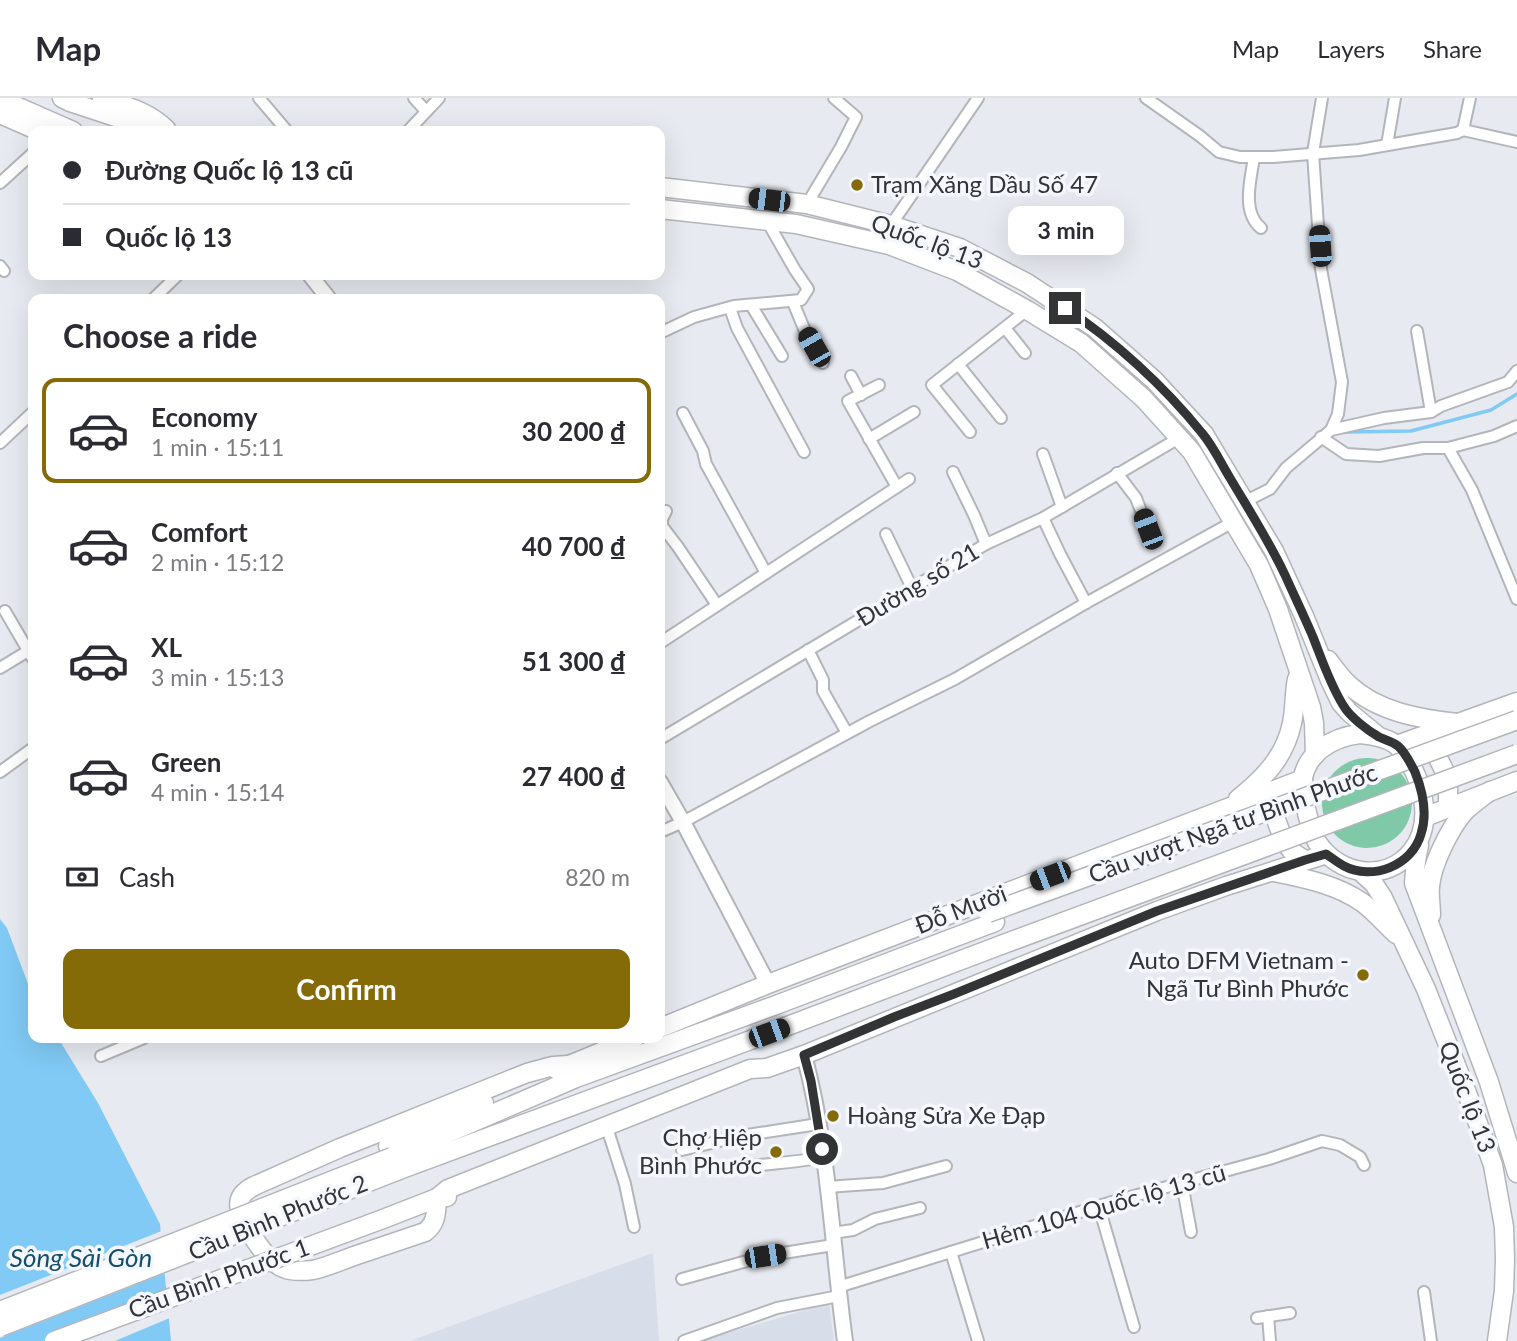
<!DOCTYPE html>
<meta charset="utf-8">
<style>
body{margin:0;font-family:Lato,sans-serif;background:#f7f7f7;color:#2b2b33;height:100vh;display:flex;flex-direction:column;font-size:26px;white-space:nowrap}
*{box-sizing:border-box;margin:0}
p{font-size:23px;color:#7c7c81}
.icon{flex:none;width:38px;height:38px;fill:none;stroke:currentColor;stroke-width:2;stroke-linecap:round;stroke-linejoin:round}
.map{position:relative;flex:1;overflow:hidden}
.sheet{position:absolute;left:28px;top:196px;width:637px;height:749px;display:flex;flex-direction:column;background:#fff;border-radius:14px;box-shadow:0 7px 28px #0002}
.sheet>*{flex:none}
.top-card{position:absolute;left:28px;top:28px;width:637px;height:154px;border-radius:14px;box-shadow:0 7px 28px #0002;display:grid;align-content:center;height:154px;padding:0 35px;background:#fff}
.end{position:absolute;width:32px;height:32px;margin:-16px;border:9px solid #333436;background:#fff;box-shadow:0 0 0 4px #fff}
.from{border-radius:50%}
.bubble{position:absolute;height:49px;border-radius:14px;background:#fff;box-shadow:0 7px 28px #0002;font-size:23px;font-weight:700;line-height:49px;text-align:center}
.car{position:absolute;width:21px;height:42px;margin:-21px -10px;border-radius:9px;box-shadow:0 0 5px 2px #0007;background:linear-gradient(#222 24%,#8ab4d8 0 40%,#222 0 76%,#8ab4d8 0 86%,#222 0)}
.top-card b{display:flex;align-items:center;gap:24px;height:66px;font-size:26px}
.top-card b+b{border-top:2px solid #e1e1e2}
.top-card i{width:18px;height:18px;background:#2b2b33}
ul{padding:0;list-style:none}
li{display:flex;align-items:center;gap:21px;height:105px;margin:0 14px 10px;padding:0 21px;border:4px solid transparent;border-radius:14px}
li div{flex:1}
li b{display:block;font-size:26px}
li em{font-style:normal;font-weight:700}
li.active{border-color:#856b07}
li>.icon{width:63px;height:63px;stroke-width:1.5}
h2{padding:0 35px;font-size:32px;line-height:84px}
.pay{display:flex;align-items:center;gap:18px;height:77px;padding:0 35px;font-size:26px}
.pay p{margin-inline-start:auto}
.button{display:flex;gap:14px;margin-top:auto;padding:14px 35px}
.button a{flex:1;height:80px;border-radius:14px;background:#856b07;color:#fff;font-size:28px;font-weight:700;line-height:80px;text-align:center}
header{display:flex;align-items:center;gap:42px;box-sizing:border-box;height:98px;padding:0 35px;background:#fff;border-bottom:2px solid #e1e1e2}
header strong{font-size:33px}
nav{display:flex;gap:38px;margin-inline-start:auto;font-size:24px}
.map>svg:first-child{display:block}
</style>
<header>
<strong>Map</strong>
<nav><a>Map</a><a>Layers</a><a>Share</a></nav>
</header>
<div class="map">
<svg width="1517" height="1243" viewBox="0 0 1517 1243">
<rect width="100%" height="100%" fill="#e7eaf0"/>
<g fill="#d8ddea">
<polygon points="653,1155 659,1243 410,1243 489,1214"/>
<polygon points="829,1205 834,1243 701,1243"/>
</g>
<circle fill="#7fc8a8" cx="1367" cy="705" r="45"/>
<polygon fill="#80caf5" points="0,821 7,830 33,899 33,940 58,940 98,1005 160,1126 171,1243 0,1243"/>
<g fill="#e7eaf0">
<polygon points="164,1132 168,1174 0,1240 0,1197"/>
<polygon points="171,1200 172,1219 115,1243 66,1243"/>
</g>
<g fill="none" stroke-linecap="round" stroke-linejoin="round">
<polyline stroke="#80caf5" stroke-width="3.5" points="1346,334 1411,333 1491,312 1517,296"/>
<g stroke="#b3b5bb" stroke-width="14">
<g id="minor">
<polyline points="259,0 287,33"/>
<polyline points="414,0 426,13"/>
<polyline points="1146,0 1200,38 1219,54 1240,59 1273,59 1359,52 1457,35 1463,32"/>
<polyline points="1322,0 1313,55 1321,171 1342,284 1338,316 1331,332"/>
<polyline points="1463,32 1517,44"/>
<polyline points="1463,32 1470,0"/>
<polyline points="408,33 439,0"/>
<polyline points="1387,47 1395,0"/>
<path d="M1254 59C1251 80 1241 114 1261 130"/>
<polyline points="0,85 33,55"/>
<polyline points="807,106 841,49 856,19 834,0"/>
<polyline points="891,127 978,0"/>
<polyline points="0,168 4,173"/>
<polyline points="153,201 178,177"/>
<polyline points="793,204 805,233 823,265"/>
<polyline points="751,207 782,258"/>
<polyline points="730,210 737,230 804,354"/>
<polyline points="1005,230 1025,255"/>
<polyline points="1417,233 1431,314"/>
<polyline points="660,235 694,219 734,208 801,202 808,191 795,172 767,123"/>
<polyline points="958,266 1001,320"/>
<polyline points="851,278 861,297"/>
<polyline points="879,287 848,303 897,389"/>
<polyline points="683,315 703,353 706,366 766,475"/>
<polyline points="970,334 932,287 1027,212"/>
<polyline points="1321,339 1346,356 1379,358 1423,350 1448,350 1494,338 1517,328"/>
<polyline points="869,341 914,314"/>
<polyline points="0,345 33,314"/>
<polyline points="1448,350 1472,392 1517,501"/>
<polyline points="1043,356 1062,409"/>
<polyline points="953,374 974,417 986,446"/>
<polyline points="1117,375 1136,400 1148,431"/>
<polyline points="1244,404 1270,391 1286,370 1331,332 1384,320 1431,314 1441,308 1508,284 1517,273"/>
<polyline points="666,413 662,421 662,428 678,449 717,507"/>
<polyline points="1043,420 1060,456 1086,505"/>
<polyline points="886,436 912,490"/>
<polyline points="5,513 33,561"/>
<polyline points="660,545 909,381"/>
<polyline points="808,552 823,582 823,593 847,635"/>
<polyline points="0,570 33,550"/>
<polyline points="660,641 986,446 1043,420 1179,340"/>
<polyline points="0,674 33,650"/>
<polyline points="660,734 683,724 870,623 955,581 1086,505 1233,424"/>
<polyline points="101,958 144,940"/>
<polyline points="609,1036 625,1086 634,1129"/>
<polyline points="682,1052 741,1038 818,1026"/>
<path d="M752 1068C776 1065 800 1064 823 1059"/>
<polyline points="1182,1085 1191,1134"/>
<polyline points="827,1089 883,1085 946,1068"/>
<polyline points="1099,1109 1134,1229"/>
<polyline points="832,1135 853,1132 875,1121 920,1110"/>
<polyline points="951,1154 978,1243"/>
<polyline points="682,1181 765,1158 833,1147"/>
<polyline points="838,1189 1112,1104 1269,1061 1322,1043 1340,1047 1360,1059 1364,1067"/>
<polyline points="1424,1194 1431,1243"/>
<polyline points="1268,1218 1270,1243"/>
<polyline points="1257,1220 1290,1215"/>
<polyline points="684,1243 777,1210 839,1198"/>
</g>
</g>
<g stroke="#b3b5bb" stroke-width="18">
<g id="tertiary">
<polyline points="310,177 329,201"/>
<polyline points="660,684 683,724 768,886"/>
<path d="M804 957C829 1049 832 1148 845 1243"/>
</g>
</g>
<g stroke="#b3b5bb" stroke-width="21">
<g id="trunk">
<polyline points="62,0 70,4 158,33"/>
<path d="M102 0C125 8 148 13 166 31"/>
<polyline points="0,1 73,33"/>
<polyline points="0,16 39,33"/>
<polyline points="660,89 807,106 891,127 960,150 1027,185 1095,230 1154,282 1204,336 1274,453 1304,518 1330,582 1341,605 1350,615 1378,638"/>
<polyline points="660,111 796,126 889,147 957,173 1027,212 1081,245 1144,301 1192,354 1259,467 1278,511 1311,609 1314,625 1315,657"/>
<path d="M1328 562C1335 571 1341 580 1349 587 1378 614 1420 621 1457 625"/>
<path d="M1360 636C1372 637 1385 639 1395 646 1401 650 1405 657 1409 663 1424 690 1433 726 1412 753 1386 785 1339 778 1317 744 1313 737 1311 727 1308 719 1306 709 1302 698 1302 688 1303 656 1332 639 1360 636Z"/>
<polyline points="1425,643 1435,654 1448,680 1448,709"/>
<polyline points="1397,647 1517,604"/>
<path d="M1270 697C1272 711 1281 741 1291 752 1294 756 1300 759 1305 762"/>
<path d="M1238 701C1264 680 1285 659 1292 625 1295 611 1294 596 1297 581"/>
<polyline points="1425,719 1517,683"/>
<polyline points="1419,747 1416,763 1414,785 1489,984 1517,1075"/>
<path d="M1274 774C1304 780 1338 787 1363 805 1375 814 1385 826 1396 836"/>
<polyline points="1361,774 1374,786 1383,800 1426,891 1467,995 1493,1067 1504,1129 1505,1161 1504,1193 1497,1243"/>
<path d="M1431 817C1431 808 1429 798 1430 789 1431 768 1450 730 1464 714 1472 706 1481 700 1490 693"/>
<polyline points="660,930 768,886 1303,681"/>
<polyline points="557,972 635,940"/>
<polyline points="388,1048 484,1005"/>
<polyline points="392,1059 576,980 776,907 995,824"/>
<polyline points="399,1072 748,943 1001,847"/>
<polyline points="437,1100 448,1091 750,971 767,970 804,957 1157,813 1226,788 1327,756"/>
<path d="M437 1100C436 1114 437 1125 425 1134 401 1142 378 1150 354 1158 340 1163 327 1169 313 1172 304 1173 294 1174 286 1171 267 1165 250 1136 242 1118 236 1104 240 1095 254 1088L340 1050 527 975 553 968 568 967"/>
<polyline points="383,1121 437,1100 447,1099"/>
</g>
</g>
<use href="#minor" stroke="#fff" stroke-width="10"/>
<use href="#tertiary" stroke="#fff" stroke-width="14"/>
<use href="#trunk" stroke="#fff" stroke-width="18"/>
<g stroke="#b3b5bb" stroke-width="21" stroke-linecap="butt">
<g id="trunk-bridge">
<polyline points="988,815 1517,622"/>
<polyline points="1001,847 1517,656"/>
<polyline points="0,1213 392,1059"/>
<polyline points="0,1229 399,1072"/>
<polyline points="54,1243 383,1121"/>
</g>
</g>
<use href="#trunk-bridge" stroke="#fff" stroke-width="18"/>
</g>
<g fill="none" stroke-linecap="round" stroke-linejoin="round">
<path stroke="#333436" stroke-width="9" d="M822 1051 811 983 804 957 894 919 954 896 1157 813 1305 762 1326 756C1332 760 1338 765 1344 768 1372 783 1412 768 1421 736 1428 715 1423 694 1415 674 1411 666 1405 654 1398 648 1392 643 1385 642 1379 639 1367 632 1350 619 1343 607 1330 586 1322 562 1313 539 1304 518 1294 497 1285 477 1269 443 1249 412 1230 380 1221 365 1213 348 1202 335 1164 288 1115 243 1065 210"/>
</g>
<g fill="#856b07" stroke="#f4f7fe" stroke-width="2.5">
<circle cx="857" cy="87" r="7"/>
<circle cx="1363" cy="877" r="7"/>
<circle cx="833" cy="1018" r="7"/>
<circle cx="776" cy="1054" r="7"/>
</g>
<g text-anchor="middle" stroke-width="7" stroke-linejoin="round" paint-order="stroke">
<g font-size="24" fill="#333436" stroke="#f4f7fe" text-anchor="start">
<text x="871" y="95">Trạm Xăng Dầu Số 47</text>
<text x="1349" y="871" text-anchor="end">Auto DFM Vietnam -<tspan x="1349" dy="28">Ngã Tư Bình Phước</tspan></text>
<text x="847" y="1026">Hoàng Sửa Xe Đạp</text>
<text x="762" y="1048" text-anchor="end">Chợ Hiệp<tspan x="762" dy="28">Bình Phước</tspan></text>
</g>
<g font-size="24" fill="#333436" stroke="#f4f7fe">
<text transform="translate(927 144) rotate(20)" y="8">Quốc lộ 13</text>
<text transform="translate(918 487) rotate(-31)" y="8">Đường số 21</text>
<text transform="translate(1233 726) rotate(-20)" y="8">Cầu vượt Ngã tư Bình Phước</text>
<text transform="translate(961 812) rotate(-21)" y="8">Đỗ Mười</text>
<text transform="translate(1467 999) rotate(69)" y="8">Quốc lộ 13</text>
<text transform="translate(1104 1109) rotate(-16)" y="8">Hẻm 104 Quốc lộ 13 cũ</text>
<text transform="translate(278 1120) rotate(-22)" y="8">Cầu Bình Phước 2</text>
<text transform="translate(219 1181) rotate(-20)" y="8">Cầu Bình Phước 1</text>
</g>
<g font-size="26" font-style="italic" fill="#154f6c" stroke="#f4f7fe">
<text x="81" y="1169">Sông Sài Gòn</text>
</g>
</g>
</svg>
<i class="end from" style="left:822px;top:1051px"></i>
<i class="end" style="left:1065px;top:210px"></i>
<div class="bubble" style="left:1008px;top:108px;width:116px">3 min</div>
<i class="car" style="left:769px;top:102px;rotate:277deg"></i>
<i class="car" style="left:1320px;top:148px;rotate:356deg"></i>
<i class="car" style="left:814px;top:249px;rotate:330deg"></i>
<i class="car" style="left:1148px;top:431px;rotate:339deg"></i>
<i class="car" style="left:1050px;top:778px;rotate:249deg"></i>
<i class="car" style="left:769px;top:935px;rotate:70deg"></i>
<i class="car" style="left:765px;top:1158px;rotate:81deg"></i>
<div class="top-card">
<b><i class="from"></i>Đường Quốc lộ 13 cũ</b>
<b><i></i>Quốc lộ 13</b>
</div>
<section class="sheet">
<h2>Choose a ride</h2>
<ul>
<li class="active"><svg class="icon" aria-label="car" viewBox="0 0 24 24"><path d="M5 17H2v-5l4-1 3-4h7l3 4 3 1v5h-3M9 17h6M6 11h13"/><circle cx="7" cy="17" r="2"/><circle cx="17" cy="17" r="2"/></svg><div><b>Economy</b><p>1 min · 15:11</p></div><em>30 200 ₫</em></li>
<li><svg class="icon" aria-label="car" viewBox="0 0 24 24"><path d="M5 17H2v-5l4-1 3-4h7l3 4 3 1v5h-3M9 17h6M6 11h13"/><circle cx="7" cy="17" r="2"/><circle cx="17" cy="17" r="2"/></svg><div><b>Comfort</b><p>2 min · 15:12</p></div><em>40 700 ₫</em></li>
<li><svg class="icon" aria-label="car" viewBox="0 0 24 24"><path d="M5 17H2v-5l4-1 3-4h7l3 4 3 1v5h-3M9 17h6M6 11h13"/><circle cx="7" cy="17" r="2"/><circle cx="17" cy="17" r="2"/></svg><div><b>XL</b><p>3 min · 15:13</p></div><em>51 300 ₫</em></li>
<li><svg class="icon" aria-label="car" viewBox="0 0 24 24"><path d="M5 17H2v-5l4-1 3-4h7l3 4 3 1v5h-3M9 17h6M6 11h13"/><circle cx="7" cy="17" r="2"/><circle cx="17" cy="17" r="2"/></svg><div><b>Green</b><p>4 min · 15:14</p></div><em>27 400 ₫</em></li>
</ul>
<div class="pay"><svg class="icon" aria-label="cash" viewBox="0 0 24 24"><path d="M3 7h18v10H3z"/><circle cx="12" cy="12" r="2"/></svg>Cash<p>820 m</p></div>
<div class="button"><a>Confirm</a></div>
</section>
</div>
